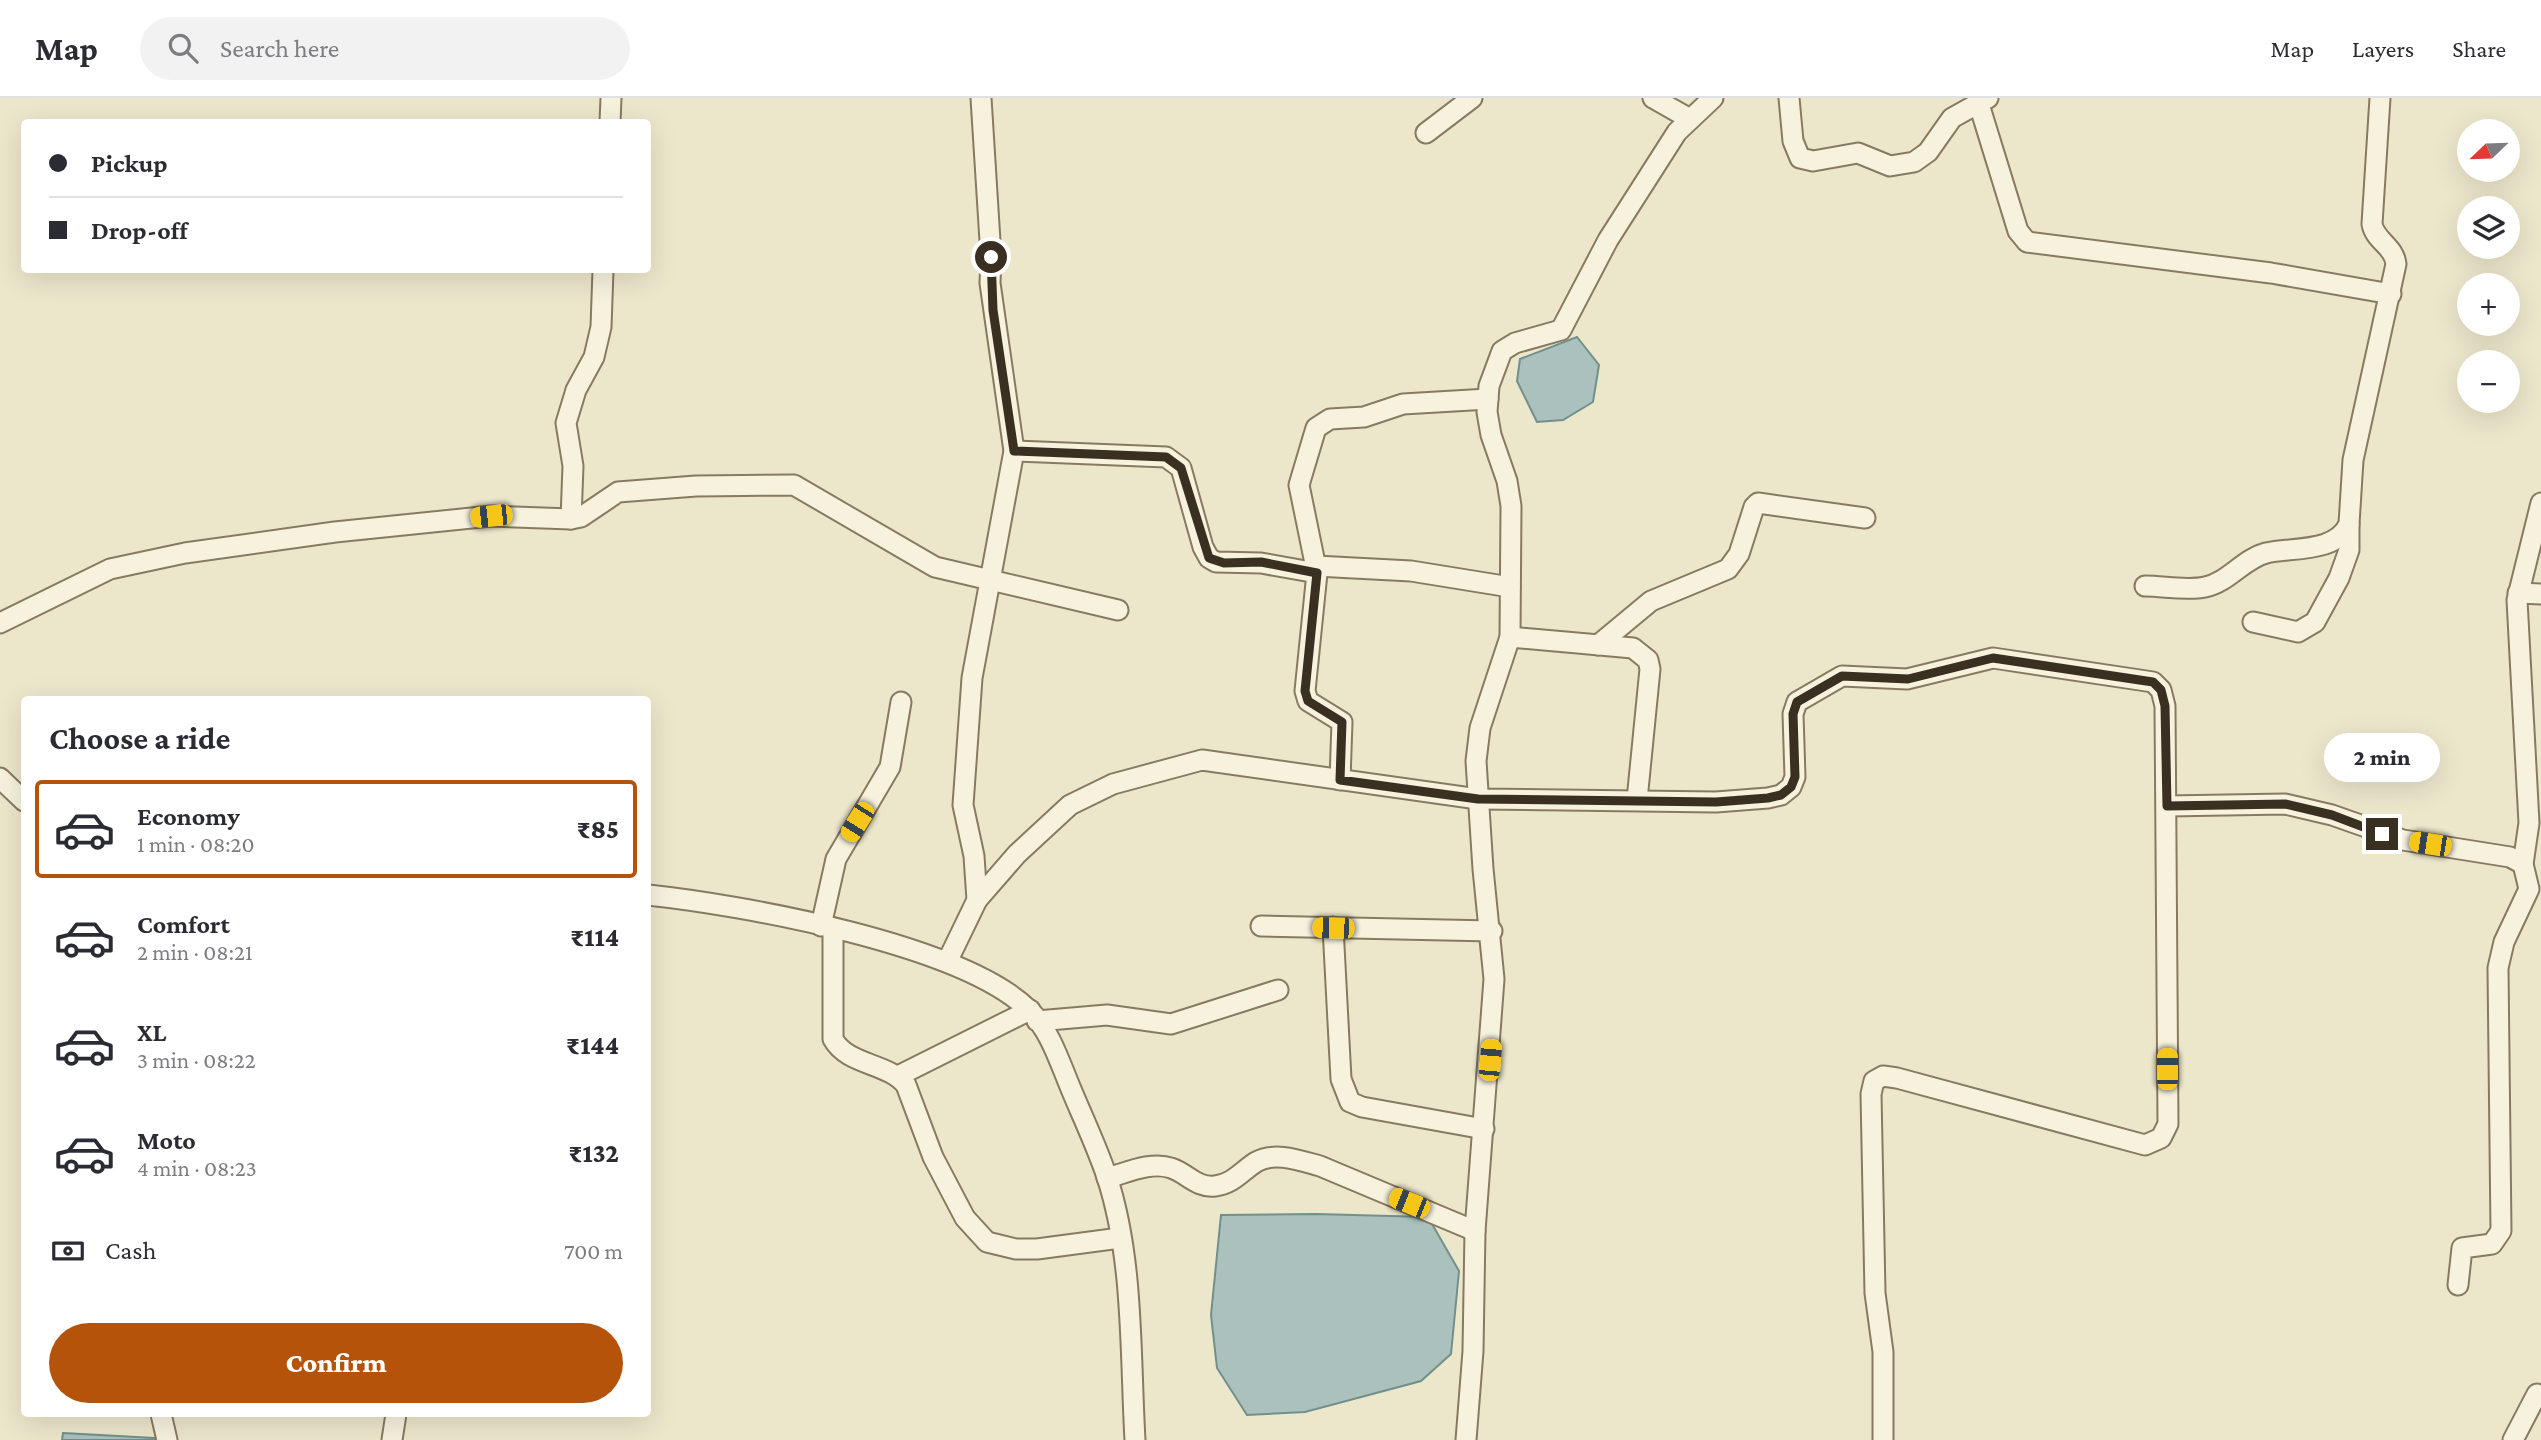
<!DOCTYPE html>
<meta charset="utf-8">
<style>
body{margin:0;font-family:"Crimson Pro",serif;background:#f2f2f3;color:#2b2b33;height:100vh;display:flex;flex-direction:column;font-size:26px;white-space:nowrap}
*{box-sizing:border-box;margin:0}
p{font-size:23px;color:#7c7c81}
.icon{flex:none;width:38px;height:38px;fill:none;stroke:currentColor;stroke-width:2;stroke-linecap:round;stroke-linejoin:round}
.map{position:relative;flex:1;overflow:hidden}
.sheet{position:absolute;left:21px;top:598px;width:630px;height:721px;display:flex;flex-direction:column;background:#fff;border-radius:7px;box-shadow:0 7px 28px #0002}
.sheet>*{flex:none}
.guide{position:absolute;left:21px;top:21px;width:630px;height:154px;border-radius:7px;box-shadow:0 7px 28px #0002;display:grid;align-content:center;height:154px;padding:0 28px;background:#fff}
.needle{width:46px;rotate:247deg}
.controls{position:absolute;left:2457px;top:21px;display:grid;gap:14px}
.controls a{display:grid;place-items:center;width:63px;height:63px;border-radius:50%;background:#fff;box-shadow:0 7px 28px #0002;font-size:35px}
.end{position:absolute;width:32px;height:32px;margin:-16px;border:9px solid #3a3022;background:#fff;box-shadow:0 0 0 4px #fff}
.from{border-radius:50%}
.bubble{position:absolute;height:49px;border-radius:24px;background:#fff;box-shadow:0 7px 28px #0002;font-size:23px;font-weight:800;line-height:49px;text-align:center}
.car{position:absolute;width:21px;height:42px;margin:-21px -10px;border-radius:9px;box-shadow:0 0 5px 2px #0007;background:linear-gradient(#f5c518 24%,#345 0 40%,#f5c518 0 76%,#345 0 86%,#f5c518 0)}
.guide b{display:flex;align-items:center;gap:24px;height:66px;font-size:26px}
.guide b+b{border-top:2px solid #e1e1e2}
.guide i{width:18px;height:18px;background:#2b2b33}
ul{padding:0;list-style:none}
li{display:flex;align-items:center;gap:21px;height:98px;margin:0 14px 10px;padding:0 14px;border:4px solid transparent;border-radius:7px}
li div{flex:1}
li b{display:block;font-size:26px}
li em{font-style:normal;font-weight:800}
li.selected{border-color:#b45309}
li>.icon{width:63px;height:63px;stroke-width:1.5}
h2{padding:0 28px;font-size:32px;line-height:84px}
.pay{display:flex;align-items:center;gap:18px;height:77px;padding:0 28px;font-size:26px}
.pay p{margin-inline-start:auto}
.cta{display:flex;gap:14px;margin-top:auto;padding:14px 28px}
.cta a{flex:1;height:80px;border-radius:42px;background:#b45309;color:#fff;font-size:28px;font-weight:800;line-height:80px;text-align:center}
header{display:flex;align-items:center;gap:42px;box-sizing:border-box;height:98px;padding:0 35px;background:#fff;border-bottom:2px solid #e1e1e2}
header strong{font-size:33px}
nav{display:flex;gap:38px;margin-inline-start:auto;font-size:24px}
.search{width:490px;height:63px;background:#f2f2f3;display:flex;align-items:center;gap:18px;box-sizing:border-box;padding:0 24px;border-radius:38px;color:#7c7c81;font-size:26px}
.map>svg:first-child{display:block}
</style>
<header>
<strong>Map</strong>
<div class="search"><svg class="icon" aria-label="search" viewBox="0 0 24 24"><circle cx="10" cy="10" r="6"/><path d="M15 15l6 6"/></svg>Search here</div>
<nav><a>Map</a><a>Layers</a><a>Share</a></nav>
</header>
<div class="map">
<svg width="2541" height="1342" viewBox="0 0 2541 1342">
<rect width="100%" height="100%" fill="#ece6cb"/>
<g fill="#abc1bd" stroke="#72908b" stroke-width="2">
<polygon points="1577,239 1599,267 1593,304 1563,322 1537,324 1517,283 1520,261"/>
<polygon points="1316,1116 1428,1119 1459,1173 1451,1256 1421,1283 1305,1314 1247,1317 1217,1270 1211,1217 1221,1117"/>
<polygon points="63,1335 154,1340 154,1342 62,1342"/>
</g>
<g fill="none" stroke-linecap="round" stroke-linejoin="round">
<g stroke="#887a60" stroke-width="23">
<g id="minor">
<polyline points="1653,0 1690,21"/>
<polyline points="1789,0 1793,43 1800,60 1813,63 1858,55 1890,68 1914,64 1928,54 1952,20 1988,0"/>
<polyline points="1978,3 2018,133 2027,144 2271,175 2391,196"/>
<polyline points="610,24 611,0"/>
<polyline points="1426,35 1472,0"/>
<polyline points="1014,353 1166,359 1181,370 1203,449 1209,460 1216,464 1261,465 1317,475"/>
<polyline points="571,421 573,368 566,325 576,292 594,259 601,229 603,172"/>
<polyline points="1316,468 1411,473 1510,489"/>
<path d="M2145 488C2164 488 2186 493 2205 489 2229 484 2243 461 2266 455 2293 449 2336 455 2349 426L2353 362 2396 166C2394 148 2375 143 2372 126L2380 0"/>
<polyline points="2518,495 2541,496"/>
<polyline points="2253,524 2298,534 2315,524 2339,480 2349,452 2349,426"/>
<polyline points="0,525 110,471 185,455 335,434 491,418 571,421 581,419 618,394 696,388 794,387 935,469 1118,512"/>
<polyline points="1510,539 1633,550 1648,562 1650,571 1637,702"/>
<polyline points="1598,547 1651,503 1728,471 1739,456 1754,409 1758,405 1865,420"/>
<polyline points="0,680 24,703"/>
<polyline points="1340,682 1342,624 1308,603 1305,593 1317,475 1299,387 1316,330 1330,321 1364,319 1403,306 1488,301"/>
<polyline points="2167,708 2285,706 2332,717 2403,742 2510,759 2523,766 2529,791 2504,844 2498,870 2501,1133 2492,1146 2462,1150 2458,1187"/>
<polyline points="2523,766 2529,725 2517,502 2541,405"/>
<path d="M648 797C742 807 962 846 1029 912 1050 932 1060 965 1071 991 1083 1020 1097 1049 1107 1079 1134 1162 1130 1256 1135 1342"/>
<polyline points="977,802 1017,756 1070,707 1113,686 1202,662 1478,701 1716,704 1768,700 1781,697 1791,689 1795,679 1793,616 1797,604 1842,578 1907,581 1993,560 2153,584 2161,592 2165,608 2168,1026 2161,1040 2145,1047 1897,980 1883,978 1874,983 1871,996 1875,1195 1883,1254 1883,1342"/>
<polyline points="821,828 836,761 890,669 901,604"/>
<polyline points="1261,828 1492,833"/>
<polyline points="1333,829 1341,981 1350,1004 1362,1009 1484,1031"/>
<path d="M833 830V941C848 968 887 964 906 987L933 1059 965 1120 987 1144 1016 1151H1037L1120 1140"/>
<polyline points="947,864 977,802 974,758 963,707 972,580 1014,353 990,185 991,159 981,0"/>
<polyline points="1037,923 1107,917 1171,926 1278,892"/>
<polyline points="898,978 1030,912"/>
<path d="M1107 1080C1126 1075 1151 1063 1171 1070 1187 1075 1196 1090 1215 1088 1233 1086 1242 1073 1256 1064 1275 1053 1301 1063 1320 1068L1475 1133"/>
<polyline points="161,1316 167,1342"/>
<polyline points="392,1342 396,1316"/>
<polyline points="1466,1342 1473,1253 1475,1133 1494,881 1483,771 1476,663 1480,630 1510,539 1511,408 1507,383 1491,337 1487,314 1489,288 1502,253 1515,245 1561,232 1608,142 1677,34 1713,0"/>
<polyline points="2513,1342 2537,1296"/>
</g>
</g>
<use href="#minor" stroke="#f7f2de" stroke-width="19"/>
</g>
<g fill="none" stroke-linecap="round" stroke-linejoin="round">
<polyline stroke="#3a3022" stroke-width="9" points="991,159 993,212 1014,353 1166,359 1181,370 1209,460 1224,465 1261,464 1317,475 1305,593 1308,603 1342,624 1340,682 1478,701 1716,704 1768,700 1781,697 1791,689 1795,679 1793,616 1797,604 1842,578 1908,581 1993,560 2153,584 2161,592 2165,608 2167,708 2285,706 2332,717 2382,736"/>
</g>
</svg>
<div class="controls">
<a><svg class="needle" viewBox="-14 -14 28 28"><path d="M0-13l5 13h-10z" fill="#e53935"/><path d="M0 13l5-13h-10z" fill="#7c7c81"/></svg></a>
<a><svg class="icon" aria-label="layers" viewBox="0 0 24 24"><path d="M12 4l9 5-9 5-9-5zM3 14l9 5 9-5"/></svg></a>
<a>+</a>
<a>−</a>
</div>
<i class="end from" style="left:991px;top:159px"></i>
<i class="end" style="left:2382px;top:736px"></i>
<div class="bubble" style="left:2324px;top:635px;width:116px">2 min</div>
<i class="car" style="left:491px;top:418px;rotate:264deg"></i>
<i class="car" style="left:857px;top:724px;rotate:212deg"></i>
<i class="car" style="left:2430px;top:746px;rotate:279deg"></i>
<i class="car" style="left:1333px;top:830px;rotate:271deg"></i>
<i class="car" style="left:1490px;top:962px;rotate:5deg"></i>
<i class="car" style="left:2167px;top:971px;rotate:0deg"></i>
<i class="car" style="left:1409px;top:1105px;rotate:292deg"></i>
<div class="guide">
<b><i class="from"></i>Pickup</b>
<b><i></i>Drop-off</b>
</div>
<section class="sheet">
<h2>Choose a ride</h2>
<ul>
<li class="selected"><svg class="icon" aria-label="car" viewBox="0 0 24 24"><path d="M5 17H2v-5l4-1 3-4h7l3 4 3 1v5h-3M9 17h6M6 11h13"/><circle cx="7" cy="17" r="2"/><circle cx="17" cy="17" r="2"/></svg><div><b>Economy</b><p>1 min · 08:20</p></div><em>₹85</em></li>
<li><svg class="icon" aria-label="car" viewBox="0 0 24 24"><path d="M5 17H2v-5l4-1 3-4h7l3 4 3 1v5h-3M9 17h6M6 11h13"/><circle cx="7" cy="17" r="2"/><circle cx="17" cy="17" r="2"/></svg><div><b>Comfort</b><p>2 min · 08:21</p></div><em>₹114</em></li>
<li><svg class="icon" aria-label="car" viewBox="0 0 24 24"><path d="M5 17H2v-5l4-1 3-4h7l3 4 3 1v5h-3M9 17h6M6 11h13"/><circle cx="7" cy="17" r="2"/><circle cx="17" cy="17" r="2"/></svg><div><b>XL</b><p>3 min · 08:22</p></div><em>₹144</em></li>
<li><svg class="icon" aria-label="car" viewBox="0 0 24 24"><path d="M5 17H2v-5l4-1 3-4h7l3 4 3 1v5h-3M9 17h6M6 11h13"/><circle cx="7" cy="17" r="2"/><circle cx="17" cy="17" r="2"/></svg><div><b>Moto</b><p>4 min · 08:23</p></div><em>₹132</em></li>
</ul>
<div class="pay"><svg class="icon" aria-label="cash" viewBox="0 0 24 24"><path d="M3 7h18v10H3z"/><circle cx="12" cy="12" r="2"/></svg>Cash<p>700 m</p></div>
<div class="cta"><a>Confirm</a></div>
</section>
</div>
